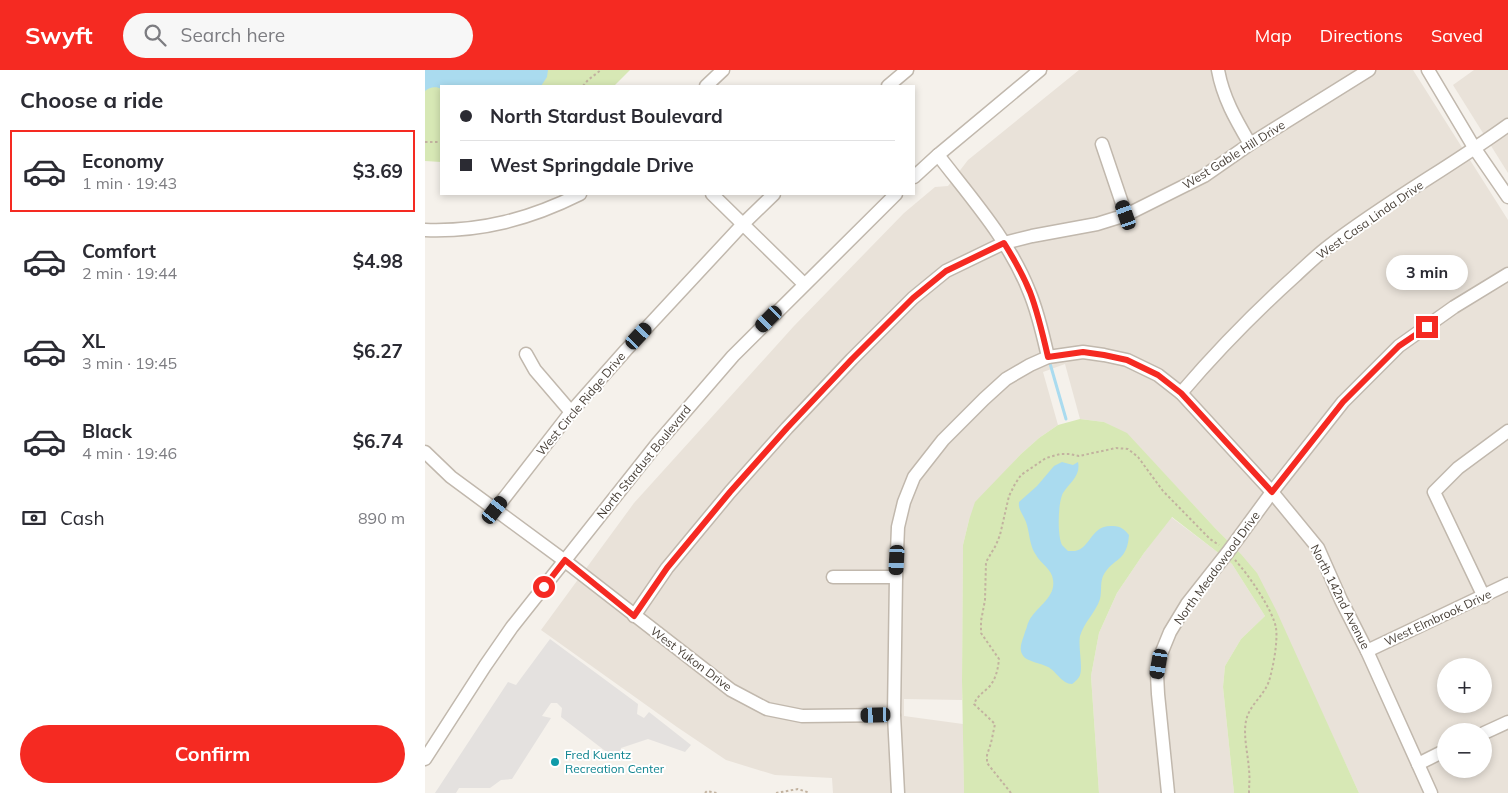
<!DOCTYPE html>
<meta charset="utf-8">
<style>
body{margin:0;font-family:Mulish,sans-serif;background:#f7f7f7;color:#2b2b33;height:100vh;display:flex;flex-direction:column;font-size:19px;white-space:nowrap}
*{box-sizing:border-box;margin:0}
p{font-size:16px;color:#7c7c81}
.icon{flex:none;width:28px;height:28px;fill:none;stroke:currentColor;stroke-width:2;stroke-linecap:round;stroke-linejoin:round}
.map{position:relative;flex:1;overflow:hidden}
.drawer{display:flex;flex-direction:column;background:#fff;width:425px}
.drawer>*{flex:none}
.banner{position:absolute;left:15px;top:15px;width:475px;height:110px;border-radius:0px;box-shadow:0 2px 8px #0003;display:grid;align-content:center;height:110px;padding:0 20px;background:#fff}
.buttons{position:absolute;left:1012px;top:588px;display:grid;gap:10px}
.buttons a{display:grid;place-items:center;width:55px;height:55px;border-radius:50%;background:#fff;box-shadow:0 2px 8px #0003;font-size:25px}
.end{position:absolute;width:22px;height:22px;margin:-11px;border:6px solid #f52a22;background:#fff;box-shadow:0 0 0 2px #fff}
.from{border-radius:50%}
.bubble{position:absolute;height:35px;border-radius:18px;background:#fff;box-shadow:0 2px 8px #0003;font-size:16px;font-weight:700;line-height:35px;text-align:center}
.car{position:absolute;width:15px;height:30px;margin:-15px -8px;border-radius:6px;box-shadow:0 0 4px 1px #0007;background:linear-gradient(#222 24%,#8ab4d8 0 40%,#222 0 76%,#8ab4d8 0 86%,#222 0)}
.banner b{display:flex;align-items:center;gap:18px;height:48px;font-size:19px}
.banner b+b{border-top:1px solid #e1e1e2}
.banner i{width:12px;height:12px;background:#2b2b33}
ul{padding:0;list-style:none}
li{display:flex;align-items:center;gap:15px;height:82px;margin:0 10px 8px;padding:0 10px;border:2px solid transparent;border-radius:0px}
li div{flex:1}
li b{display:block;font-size:19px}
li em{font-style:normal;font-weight:700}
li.selected{border-color:#f52a22}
li>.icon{width:45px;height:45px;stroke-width:1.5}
h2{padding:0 20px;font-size:22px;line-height:60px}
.pay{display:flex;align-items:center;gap:12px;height:55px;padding:0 20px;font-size:19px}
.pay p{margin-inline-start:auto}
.cta{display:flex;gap:10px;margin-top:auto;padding:10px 20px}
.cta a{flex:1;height:58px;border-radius:30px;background:#f52a22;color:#fff;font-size:20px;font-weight:700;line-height:58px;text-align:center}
header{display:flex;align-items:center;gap:30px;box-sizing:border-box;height:70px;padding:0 25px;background:#f52a22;color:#fff}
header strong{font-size:24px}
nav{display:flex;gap:28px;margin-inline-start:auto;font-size:18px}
.search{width:350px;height:45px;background:#f7f7f7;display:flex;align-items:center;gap:12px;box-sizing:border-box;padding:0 18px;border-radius:28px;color:#7c7c81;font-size:19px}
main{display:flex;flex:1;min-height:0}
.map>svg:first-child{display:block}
</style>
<header>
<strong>Swyft</strong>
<div class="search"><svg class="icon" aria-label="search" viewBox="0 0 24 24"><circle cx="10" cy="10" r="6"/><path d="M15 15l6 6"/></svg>Search here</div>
<nav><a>Map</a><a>Directions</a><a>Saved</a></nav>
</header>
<main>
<section class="drawer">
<h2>Choose a ride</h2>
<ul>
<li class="selected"><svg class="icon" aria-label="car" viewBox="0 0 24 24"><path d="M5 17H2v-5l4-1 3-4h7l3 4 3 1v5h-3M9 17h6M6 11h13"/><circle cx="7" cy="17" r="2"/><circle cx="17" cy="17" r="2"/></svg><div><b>Economy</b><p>1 min · 19:43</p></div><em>$3.69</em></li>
<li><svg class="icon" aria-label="car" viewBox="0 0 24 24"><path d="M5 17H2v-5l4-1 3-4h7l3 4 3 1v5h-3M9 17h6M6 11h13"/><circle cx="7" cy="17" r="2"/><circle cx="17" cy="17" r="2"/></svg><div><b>Comfort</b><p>2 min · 19:44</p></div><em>$4.98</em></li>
<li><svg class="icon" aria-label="car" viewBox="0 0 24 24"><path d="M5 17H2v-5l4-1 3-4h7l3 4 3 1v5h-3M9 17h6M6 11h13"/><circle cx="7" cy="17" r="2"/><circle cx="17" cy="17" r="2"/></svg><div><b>XL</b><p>3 min · 19:45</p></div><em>$6.27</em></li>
<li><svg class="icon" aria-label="car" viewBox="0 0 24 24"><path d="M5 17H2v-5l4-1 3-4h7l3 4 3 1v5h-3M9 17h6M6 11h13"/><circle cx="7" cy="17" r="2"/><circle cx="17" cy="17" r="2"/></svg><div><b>Black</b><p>4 min · 19:46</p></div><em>$6.74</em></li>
</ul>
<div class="pay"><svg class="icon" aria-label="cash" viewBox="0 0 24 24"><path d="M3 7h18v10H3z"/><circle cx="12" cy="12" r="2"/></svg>Cash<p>890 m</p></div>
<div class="cta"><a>Confirm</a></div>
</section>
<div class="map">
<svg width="1083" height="723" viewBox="0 0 1083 723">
<rect width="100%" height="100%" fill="#f5f1eb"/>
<g fill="#e9e2d9" fill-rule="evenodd">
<path d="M654 0H988L1083 150V723H934L876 597 815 483 790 458 702 364 679 352 655 349 640 294 618 302 633 355 614 368 596 384 578 404 544 450 538 475 537 630 479 629V646L538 654 539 723H408L407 708 350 705 301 690 252 657 116 560 209 433 369 256 479 143 510 117 523 116 543 90ZM1021 596H1059V634H1021ZM1021 661H1059V699H1021Z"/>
<polygon points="1049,0 1083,0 1083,103 1028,15"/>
<polygon points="746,447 791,481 807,494 840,546 816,569 800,596 798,617 809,723 674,723 666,606 674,563 692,523 719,483"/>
</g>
<g fill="#d7e8b5">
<polygon points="0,0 205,0 189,16 16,16 16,92 0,91"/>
<polygon points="655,349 679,352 702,363 790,458 815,483 832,503 851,540 934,723 809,723 798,617 800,596 816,569 840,546 807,494 791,481 747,447 719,483 692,523 674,563 666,606 674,723 539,723 537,611 538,475 544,450 550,432 596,384 614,368 633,355"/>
</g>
<polygon fill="#e4e1df" points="125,569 213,634 212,644 219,648 224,642 266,675 260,682 223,669 196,678 194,688 192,690 136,647 137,638 132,633 126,633 117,646 126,648 87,709 76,710 65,718 34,718 31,723 10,723 83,612 91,615"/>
<g fill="#aadbef">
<path d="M0 0H123L122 7 116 16H16V19C12 16 4 17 0 21Z"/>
<path d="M637 392 648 395 653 392C656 406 645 412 638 423 633 432 632 465 637 475 639 477 641 479 643 481 643 481 650 481 650 481 666 478 666 454 688 456 696 456 700 460 704 465 702 493 688 487 678 506 675 513 677 521 675 529 671 542 659 552 655 566 653 577 658 596 655 605 654 608 650 612 647 614 637 614 631 601 623 597 616 593 604 592 599 587 592 579 598 570 600 562 602 558 602 554 604 551 611 537 631 528 628 510 627 499 616 494 611 485 604 475 605 463 601 452 598 444 593 440 594 432L612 416 629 396Z"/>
</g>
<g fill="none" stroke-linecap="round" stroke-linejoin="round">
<polyline stroke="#aadbef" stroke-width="3" points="624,290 641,349"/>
<g stroke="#c1b8ad" stroke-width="15">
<g id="minor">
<path d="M793 0C798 28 811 50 825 74"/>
<polyline points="1003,0 1050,79 1083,127"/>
<polyline points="281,16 298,0"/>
<polyline points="463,16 482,0"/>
<polyline points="677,74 701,145"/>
<path d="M513 85C546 128 584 170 604 221 613 242 618 265 623 287"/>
<polyline points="489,107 513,85 615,0"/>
<polyline points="287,124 379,214"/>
<path d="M0 160C56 162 105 149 155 124"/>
<polyline points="101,284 110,300 146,342"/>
<path d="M756 323C791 282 829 243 870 206 881 196 892 185 904 176 961 132 1025 97 1083 55"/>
<polyline points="0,382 26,407 140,491 306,620 342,639 377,646 469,645"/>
<polyline points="70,440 146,342 201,280 318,154 349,124"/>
<polyline points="408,507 471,507"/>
<polyline points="1059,527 1009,422 1033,398 1083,361"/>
<polyline points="209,546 242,498 305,422 362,358 427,289 488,228 521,201 579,173 607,166 672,154 701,145 779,106 825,74 944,0"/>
<polyline points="942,581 1083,514"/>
<polyline points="1059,663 1083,652"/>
<polyline points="0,689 60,596 87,557 232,374 308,286 471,124"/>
<polyline points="993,694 1021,680"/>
<polyline points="473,723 469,645 471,507 473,457 479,432 489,407 518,370 559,329 581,309 605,295 623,287 658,282 679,285 702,290 733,305 756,323 847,422 893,478 916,530 942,581 1006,723"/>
<polyline points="743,723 733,624 732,604 736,584 745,562 762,534 803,482 847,422 918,332 974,276 1029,237 1083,204"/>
</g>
</g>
<g stroke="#c2b29f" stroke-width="2" stroke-dasharray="2.5 2.5" stroke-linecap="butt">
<polyline points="158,16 163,10 176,0"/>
<polyline points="0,72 16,72"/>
<path d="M810 490C823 504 848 540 851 558 853 572 848 598 844 611 839 626 824 635 821 651 818 666 823 684 824 700 825 708 824 715 824 723"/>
<polyline points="280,723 282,721 292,723"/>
<polyline points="351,723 373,719 385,723"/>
<path d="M586 723 562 693V685L566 673 570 654 549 634C552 626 559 622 565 616 571 608 573 599 574 589L556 563V551L560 530 561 492 571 475 575 465 584 426 590 414 596 405 621 388 635 384H645L654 386 691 378 703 379 713 387 738 421 785 469 794 475"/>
</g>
<use href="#minor" stroke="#fff" stroke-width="12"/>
</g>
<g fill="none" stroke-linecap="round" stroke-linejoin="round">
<path stroke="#f52a22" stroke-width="6" d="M119 517 140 490 209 546 242 498 305 422 362 358 427 289 488 228 521 201 579 173C589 189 598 205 605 222 613 243 618 265 623 287L658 282 679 285 702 290 733 305 756 323 847 422 918 332 974 276 1002 257"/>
</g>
<circle fill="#0f9aa8" stroke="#fff" stroke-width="2" cx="130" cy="692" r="5"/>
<g text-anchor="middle" stroke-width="4" stroke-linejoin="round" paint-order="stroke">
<g font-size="12" fill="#494139" stroke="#fff">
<text transform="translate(809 85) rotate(-32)" y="4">West Gable Hill Drive</text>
<text transform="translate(945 150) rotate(-35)" y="4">West Casa Linda Drive</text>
<text transform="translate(156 334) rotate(-50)" y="4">West Circle Ridge Drive</text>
<text transform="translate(219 392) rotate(-51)" y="4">North Stardust Boulevard</text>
<text transform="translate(792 498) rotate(-54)" y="4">North Meadowood Drive</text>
<text transform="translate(915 527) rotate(63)" y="4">North 142nd Avenue</text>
<text transform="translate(1013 548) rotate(-25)" y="4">West Elmbrook Drive</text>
<text transform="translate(266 589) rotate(37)" y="4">West Yukon Drive</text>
</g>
<g font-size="12" fill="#0d838f" stroke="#fff" text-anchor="start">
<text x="140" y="689">Fred Kuentz<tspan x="140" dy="14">Recreation Center</tspan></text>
</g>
</g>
</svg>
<div class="buttons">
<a>+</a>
<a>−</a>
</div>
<i class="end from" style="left:119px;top:517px"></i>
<i class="end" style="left:1002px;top:257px"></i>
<div class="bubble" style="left:961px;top:185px;width:82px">3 min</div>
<i class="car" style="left:701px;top:145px;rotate:341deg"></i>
<i class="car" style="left:344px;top:249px;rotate:225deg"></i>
<i class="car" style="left:214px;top:266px;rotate:43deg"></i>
<i class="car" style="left:70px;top:440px;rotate:38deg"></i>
<i class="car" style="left:472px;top:490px;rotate:183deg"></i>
<i class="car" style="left:734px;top:594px;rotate:190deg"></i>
<i class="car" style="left:451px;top:645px;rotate:268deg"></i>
<div class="banner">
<b><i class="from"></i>North Stardust Boulevard</b>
<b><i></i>West Springdale Drive</b>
</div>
</div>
</main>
